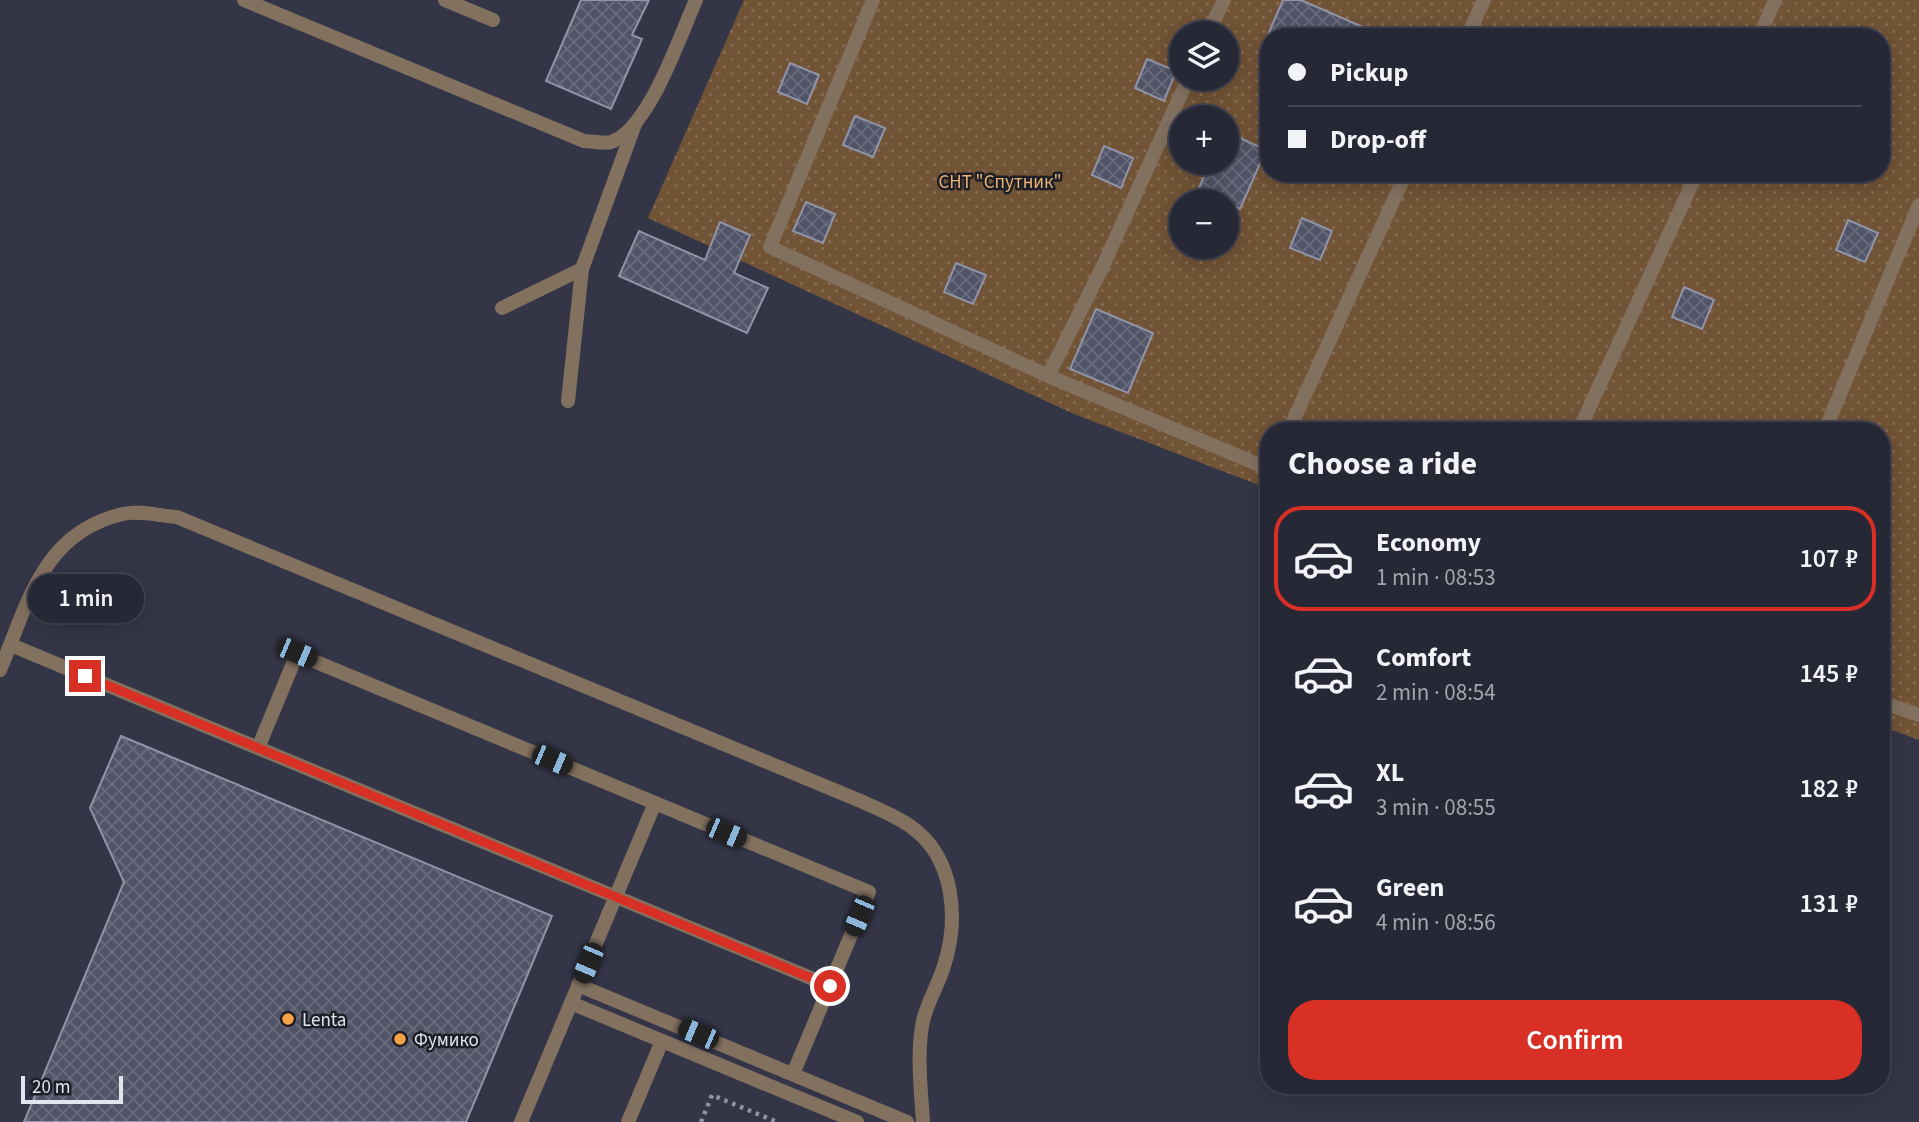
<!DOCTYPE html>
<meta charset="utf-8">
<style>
body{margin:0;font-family:"Source Sans 3",sans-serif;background:#2f303e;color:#f1f3f6;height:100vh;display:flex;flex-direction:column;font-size:26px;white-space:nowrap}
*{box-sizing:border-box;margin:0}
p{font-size:23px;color:#a4a6ad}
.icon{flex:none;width:38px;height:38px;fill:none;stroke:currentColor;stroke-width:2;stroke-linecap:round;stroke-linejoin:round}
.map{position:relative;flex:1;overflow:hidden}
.panel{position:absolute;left:1260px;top:422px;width:630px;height:672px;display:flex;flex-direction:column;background:#272836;border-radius:28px;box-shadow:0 4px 18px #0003,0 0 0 2px #434451}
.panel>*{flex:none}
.guide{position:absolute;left:1260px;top:28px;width:630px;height:154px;border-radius:28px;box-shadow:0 4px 18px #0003,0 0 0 2px #434451;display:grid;align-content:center;height:154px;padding:0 28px;background:#272836}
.tools{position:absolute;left:1169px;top:21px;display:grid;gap:14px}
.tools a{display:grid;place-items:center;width:70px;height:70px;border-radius:50%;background:#272836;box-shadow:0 4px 18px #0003,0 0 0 2px #434451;font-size:35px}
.scale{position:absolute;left:21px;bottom:18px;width:102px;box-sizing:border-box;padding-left:7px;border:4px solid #e2e4ef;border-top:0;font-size:19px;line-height:24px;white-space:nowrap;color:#e2e4ef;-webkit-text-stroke:5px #1d1f27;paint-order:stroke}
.end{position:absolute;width:32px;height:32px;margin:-16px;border:9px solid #d93025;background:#fff;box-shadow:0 0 0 4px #fff}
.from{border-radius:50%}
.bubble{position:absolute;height:49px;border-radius:24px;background:#272836;box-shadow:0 4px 18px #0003,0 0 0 2px #434451;font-size:23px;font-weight:600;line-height:49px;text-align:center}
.car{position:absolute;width:21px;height:42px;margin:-21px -10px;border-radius:9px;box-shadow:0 0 5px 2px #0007;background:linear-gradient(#222 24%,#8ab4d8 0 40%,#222 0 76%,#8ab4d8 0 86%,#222 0)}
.guide b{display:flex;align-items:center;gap:24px;height:66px;font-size:26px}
.guide b+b{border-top:2px solid #434451}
.guide i{width:18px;height:18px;background:#f1f3f6}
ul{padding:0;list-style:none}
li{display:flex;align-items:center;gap:21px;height:105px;margin:0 14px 10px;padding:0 14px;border:4px solid transparent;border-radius:28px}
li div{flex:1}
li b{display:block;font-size:26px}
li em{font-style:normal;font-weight:600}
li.current{border-color:#d93025}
li>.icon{width:63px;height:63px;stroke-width:1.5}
h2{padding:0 28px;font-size:32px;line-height:84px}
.cta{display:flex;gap:14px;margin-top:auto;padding:14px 28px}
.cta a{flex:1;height:80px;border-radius:28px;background:#d93025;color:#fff;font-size:28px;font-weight:600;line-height:80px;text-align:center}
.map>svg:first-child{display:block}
</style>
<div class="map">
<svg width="1919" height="1122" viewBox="0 0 1919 1122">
<defs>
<pattern id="grass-dots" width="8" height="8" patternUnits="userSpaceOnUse" patternTransform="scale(1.75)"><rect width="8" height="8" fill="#715335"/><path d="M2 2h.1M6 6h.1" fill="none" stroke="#856c53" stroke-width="1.8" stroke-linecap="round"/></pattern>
<pattern id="building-cross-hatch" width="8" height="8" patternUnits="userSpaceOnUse" patternTransform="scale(1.75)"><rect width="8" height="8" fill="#515467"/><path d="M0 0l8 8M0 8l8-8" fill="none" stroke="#6a6c7d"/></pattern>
</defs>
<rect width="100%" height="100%" fill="#343648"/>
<path fill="url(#grass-dots)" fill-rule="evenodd" d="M744 0H1919V740L1881 726V430H1269V489L1074 414 648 218ZM1181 33H1227V79H1181ZM1269 37H1881V173H1269ZM1181 117H1227V163H1181ZM1181 201H1227V247H1181Z"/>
<g fill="url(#building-cross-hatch)" stroke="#9194a9" stroke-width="2">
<polygon points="581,0 649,0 632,35 642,39 611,109 546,81"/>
<polygon points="1283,0 1301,0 1386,37 1267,37"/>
<polygon points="1147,59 1176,71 1164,101 1135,88"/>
<polygon points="790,63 819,75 807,104 778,92"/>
<polygon points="855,116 885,128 873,157 843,145"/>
<polygon points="1227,132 1266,150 1240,209 1198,190 1210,163 1227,163"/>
<polygon points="1104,146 1133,158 1121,188 1092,175"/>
<polygon points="806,202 835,214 823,243 793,231"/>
<polygon points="1302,218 1332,231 1320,260 1290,248"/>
<polygon points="1848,220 1878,233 1865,262 1836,250"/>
<polygon points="720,222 750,235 734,273 768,288 747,333 619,276 639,231 705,260"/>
<polygon points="956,263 986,275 973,304 944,292"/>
<polygon points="1684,287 1714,300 1702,329 1672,317"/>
<polygon points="1096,309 1153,333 1128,393 1070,369"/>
<polygon points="121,736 552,916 466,1122 24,1122 124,882 90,808"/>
</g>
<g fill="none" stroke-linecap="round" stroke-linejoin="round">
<polyline stroke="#9193a1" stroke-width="4.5" stroke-dasharray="3.5 5" stroke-linecap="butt" points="701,1122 712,1095 777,1122"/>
<g stroke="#837160" stroke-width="14">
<polyline points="445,0 493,20"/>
<polyline points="873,0 770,247 1048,376 1269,469"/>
<polyline points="1208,33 1224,0"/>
<polyline points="1467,37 1484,0"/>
<polyline points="1759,37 1775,0"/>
<polyline points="502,308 582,269"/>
<polyline points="1048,376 1102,268 1188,79"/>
<polyline points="568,401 582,269 635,124"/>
<polyline points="1289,430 1406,173"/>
<polyline points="1579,430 1697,173"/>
<polyline points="1825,430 1919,205"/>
<polyline points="11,645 258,748"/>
<path d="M0 670C28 603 43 532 123 514 139 510 161 516 177 517L863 802C878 809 896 816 910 826 955 857 959 919 944 966 938 986 925 1006 922 1026 917 1058 921 1090 923 1122"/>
<polyline points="1881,702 1919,715"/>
<polyline points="578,985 907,1122"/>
<polyline points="571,1003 857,1122"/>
<polyline points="793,1074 869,892 297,654 258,748 830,986"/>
<polyline points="521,1122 655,803"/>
<polyline points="628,1122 662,1041"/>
</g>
<path stroke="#837160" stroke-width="14" d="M244 0 584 141C591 141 604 144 611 142 649 130 680 35 696 0"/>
</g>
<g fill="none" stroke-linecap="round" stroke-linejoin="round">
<polyline stroke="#d93025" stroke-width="9" points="85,676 830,986"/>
</g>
<g fill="#f5a346" stroke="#1d1f27" stroke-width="2.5">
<circle cx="288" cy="1019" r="7"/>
<circle cx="400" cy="1039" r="7"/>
</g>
<g text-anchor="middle" stroke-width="5" stroke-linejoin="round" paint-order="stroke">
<g font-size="19" fill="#edb173" stroke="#1d1f27">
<text x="1000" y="188">СНТ "Спутник"</text>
</g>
<g font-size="19" fill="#e2e4ef" stroke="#1d1f27" text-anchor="start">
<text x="302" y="1026">Lenta</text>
<text x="414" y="1046">Фумико</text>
</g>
</g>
</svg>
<div class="tools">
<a><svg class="icon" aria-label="layers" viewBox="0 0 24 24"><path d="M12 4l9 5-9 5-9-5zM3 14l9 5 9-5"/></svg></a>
<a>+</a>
<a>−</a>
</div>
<div class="scale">20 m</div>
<i class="end from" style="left:830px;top:986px"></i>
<i class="end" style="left:85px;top:676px"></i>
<div class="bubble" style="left:28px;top:574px;width:116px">1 min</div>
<i class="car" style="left:297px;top:653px;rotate:113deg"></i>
<i class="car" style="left:552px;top:760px;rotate:113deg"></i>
<i class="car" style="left:726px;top:833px;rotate:113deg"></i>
<i class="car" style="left:859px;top:916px;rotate:203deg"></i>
<i class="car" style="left:588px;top:963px;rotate:203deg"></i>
<i class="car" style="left:698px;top:1034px;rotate:293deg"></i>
<div class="guide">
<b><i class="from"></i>Pickup</b>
<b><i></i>Drop-off</b>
</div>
<section class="panel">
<h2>Choose a ride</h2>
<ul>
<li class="current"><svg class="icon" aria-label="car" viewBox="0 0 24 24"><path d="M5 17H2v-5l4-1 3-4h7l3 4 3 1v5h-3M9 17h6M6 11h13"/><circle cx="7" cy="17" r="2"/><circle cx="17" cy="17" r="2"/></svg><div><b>Economy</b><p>1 min · 08:53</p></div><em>107 ₽</em></li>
<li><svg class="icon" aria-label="car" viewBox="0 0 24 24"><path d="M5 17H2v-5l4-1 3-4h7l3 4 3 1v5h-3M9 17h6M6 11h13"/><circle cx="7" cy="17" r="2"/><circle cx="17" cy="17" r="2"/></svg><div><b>Comfort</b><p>2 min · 08:54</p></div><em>145 ₽</em></li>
<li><svg class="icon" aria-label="car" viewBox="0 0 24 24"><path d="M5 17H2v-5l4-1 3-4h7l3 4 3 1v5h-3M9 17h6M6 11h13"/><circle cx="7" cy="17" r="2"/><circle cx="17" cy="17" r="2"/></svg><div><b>XL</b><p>3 min · 08:55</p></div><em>182 ₽</em></li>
<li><svg class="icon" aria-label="car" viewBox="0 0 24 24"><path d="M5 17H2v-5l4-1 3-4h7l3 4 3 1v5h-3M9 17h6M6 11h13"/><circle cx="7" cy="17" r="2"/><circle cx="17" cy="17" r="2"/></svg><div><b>Green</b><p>4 min · 08:56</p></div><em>131 ₽</em></li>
</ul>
<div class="cta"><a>Confirm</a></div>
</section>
</div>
